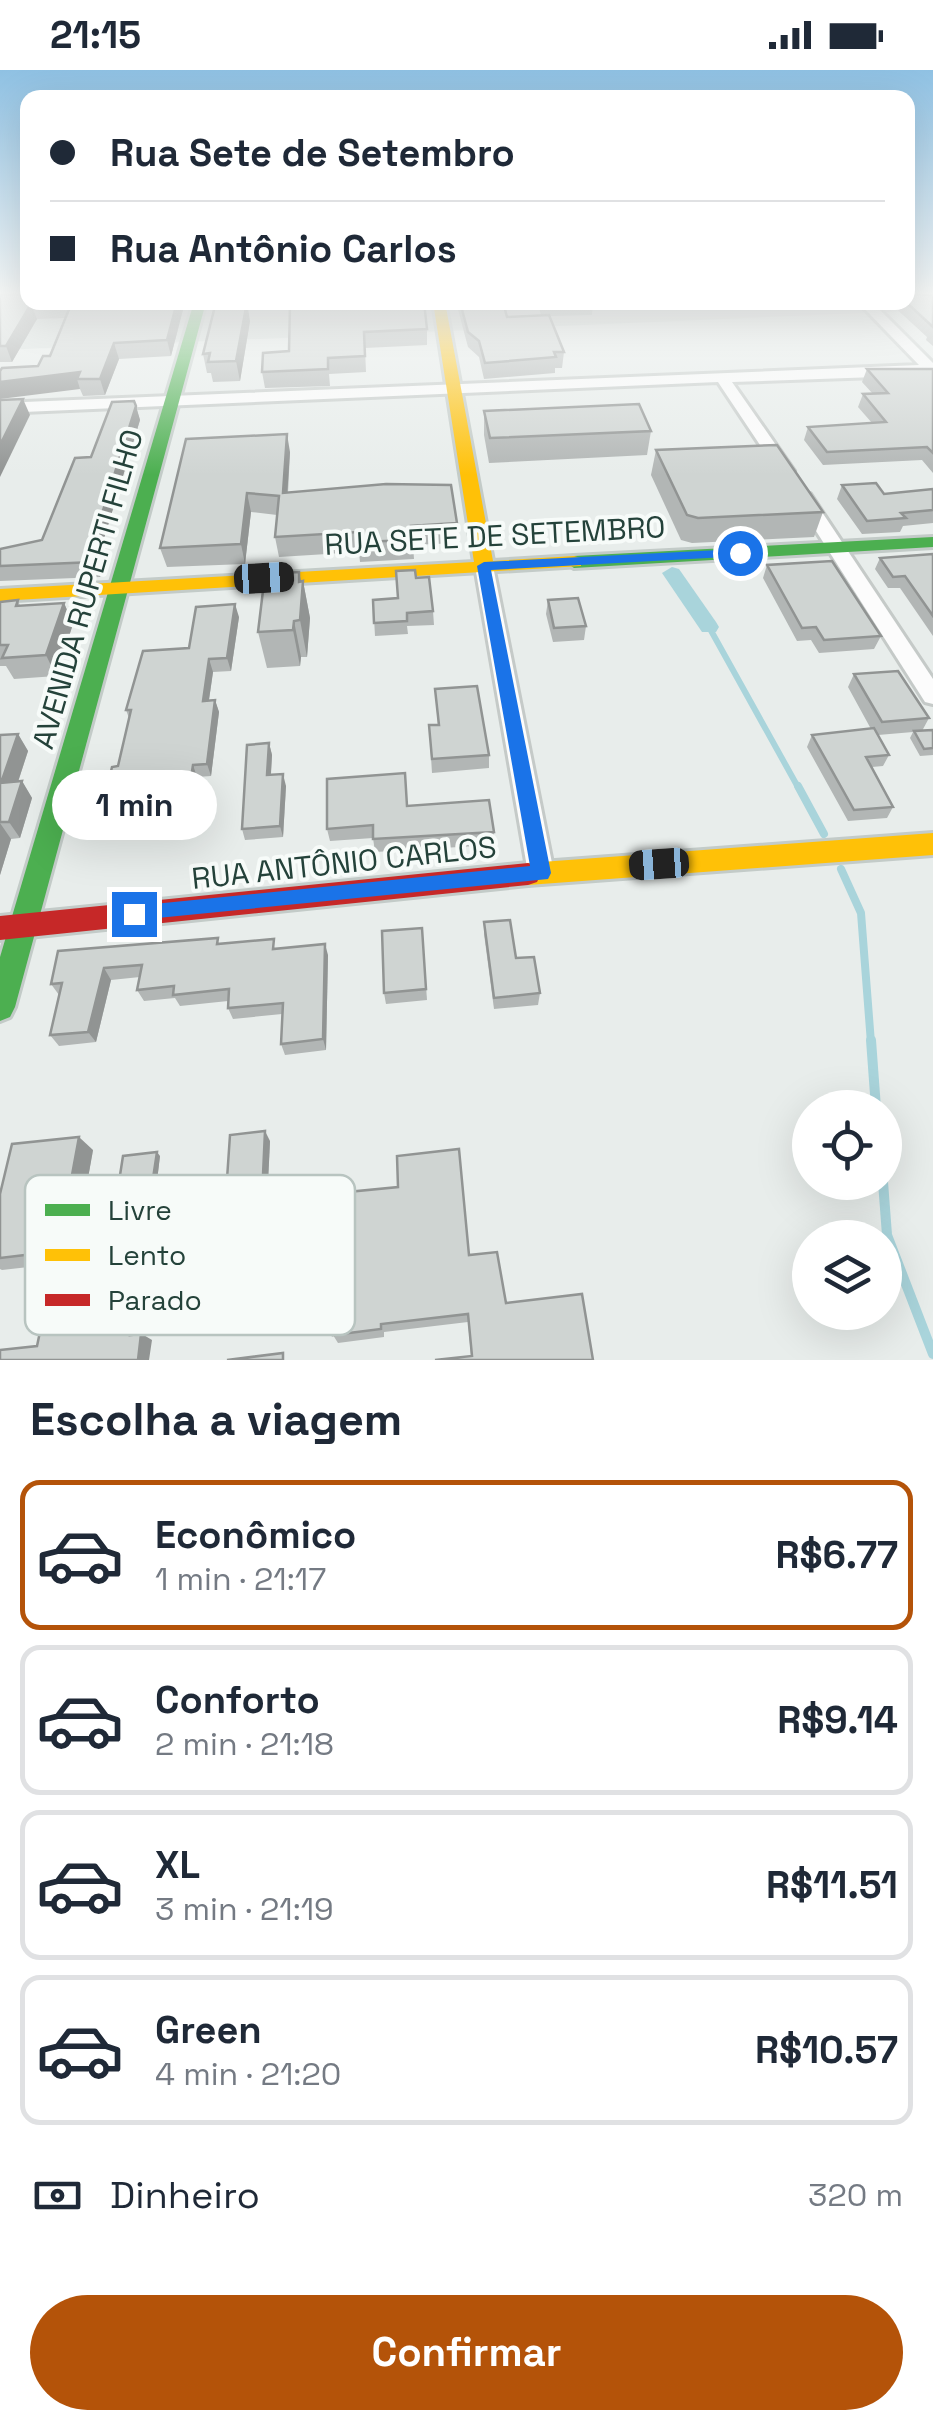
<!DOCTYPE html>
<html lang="pt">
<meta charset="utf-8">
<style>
body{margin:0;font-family:"Space Grotesk",sans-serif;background:#f6f6f7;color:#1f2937;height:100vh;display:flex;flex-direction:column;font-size:38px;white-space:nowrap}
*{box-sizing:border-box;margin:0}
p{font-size:32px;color:#747a83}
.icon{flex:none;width:55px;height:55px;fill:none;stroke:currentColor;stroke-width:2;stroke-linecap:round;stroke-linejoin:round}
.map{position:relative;height:1290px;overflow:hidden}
.sheet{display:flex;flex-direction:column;background:#fff;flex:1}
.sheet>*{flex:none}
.guide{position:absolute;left:20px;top:20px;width:895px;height:220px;border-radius:20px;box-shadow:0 10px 40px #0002;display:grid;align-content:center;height:220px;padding:0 30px;background:#fff}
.buttons{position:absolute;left:792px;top:1020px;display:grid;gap:20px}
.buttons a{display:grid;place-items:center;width:110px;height:110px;border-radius:50%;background:#fff;box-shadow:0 10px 40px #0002;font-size:50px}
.end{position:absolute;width:45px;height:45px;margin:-22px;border:12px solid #1a73e8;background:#fff;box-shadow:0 0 0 5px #fff}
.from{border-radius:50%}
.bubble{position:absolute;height:70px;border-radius:35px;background:#fff;box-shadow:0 10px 40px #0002;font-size:32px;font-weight:700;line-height:70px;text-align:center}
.car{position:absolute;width:30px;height:60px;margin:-30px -15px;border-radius:12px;box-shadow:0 0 8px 2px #0007;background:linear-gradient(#222 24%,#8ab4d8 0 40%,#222 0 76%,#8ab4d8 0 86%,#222 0)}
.guide b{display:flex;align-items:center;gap:35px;height:95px;font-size:38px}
.guide b+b{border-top:2px solid #e0e1e3}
.guide i{width:25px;height:25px;background:#1f2937}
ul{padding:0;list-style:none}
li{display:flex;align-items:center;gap:30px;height:150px;margin:0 20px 15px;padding:0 10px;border:5px solid #e0e1e3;border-radius:20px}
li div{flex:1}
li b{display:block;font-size:38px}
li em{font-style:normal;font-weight:700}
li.active{border-color:#b45309}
li>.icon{width:90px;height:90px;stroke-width:1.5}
h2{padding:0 30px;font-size:45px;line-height:120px}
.pay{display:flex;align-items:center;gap:25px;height:110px;padding:0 30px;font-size:38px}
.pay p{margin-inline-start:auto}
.primary-button{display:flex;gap:20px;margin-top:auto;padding:20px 30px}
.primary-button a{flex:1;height:115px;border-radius:60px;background:#b45309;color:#fff;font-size:40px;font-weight:700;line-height:115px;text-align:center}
.status{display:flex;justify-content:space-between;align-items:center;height:70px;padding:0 50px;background:#fff;direction:ltr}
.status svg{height:28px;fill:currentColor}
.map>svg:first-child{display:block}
</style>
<div class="status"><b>21:15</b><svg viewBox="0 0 49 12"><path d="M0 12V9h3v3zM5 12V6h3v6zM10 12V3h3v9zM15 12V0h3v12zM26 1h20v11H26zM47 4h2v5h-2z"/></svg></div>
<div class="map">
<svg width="933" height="1290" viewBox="0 0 933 1290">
<rect width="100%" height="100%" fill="#e8edeb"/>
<polygon fill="#d6dedb" points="28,232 908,232 933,240 1,280"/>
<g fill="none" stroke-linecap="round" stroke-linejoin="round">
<polyline stroke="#a9d4db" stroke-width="6" points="709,557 799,719"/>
<g stroke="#a9d4db" stroke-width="8">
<polyline points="798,716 824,764"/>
<polyline points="841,799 861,843 871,973"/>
</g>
<g stroke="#a9d4db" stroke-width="10">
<polyline points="871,970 876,1038"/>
<polyline points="883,1112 887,1165 933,1284"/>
</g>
<polygon fill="#a9d4db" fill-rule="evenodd" points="672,497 679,499 716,552 719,557 716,562 702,562 662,503"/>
<g stroke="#c5cac8" stroke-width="6">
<g id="street">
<polygon points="858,232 872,232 933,293 933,305 732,312 794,401 786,406 780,405 718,312 0,343 0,333 919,295"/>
<polygon points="804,423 810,424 933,609 933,634 925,632 795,428"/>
<polygon points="484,490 493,496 554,803 550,811 541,814 532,811 528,803 475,496"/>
</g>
</g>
<g stroke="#c3cbc8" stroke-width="6">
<g id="fast">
<polygon points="194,232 206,232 15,937 10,947 0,951 0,887"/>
<polygon points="933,467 933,477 574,498 565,492 574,486"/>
</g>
</g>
<g stroke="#c3cbc8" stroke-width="6">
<g id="slow">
<polygon points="433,232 445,232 493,491 574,486 581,488 581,496 0,531 0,519 474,492"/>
<polygon points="933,763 933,785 528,815 519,812 515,804 519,796 528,793"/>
</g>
</g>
<g stroke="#c3cbc8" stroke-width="6">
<polygon id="jam" points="528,793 537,796 541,804 537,812 528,815 0,870 0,846"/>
</g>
<use href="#street" fill="#fcfcfc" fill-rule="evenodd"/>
<use href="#fast" fill="#4caf50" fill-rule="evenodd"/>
<use href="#slow" fill="#ffc107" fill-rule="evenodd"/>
<use href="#jam" fill="#c62828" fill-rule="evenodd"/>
</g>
<g fill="#b2b6b5">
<polygon points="0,224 185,232 171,286 119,289 105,325 83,326 80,319 38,296 50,286 66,248 37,249 12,292 0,292"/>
<polygon points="933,224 933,276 926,270 927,267 890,233 878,232 908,232"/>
<polygon points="456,232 503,232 507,247 541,245 537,232 593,232 592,245 550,246 564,282 562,298 555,298 555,303 484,309 479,287 468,277"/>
<polygon points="290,234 427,259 427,275 365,278 366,302 329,304 330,316 265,318 262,302 289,281"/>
<polygon points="250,251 240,311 213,312 211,303 207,303 203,284"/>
<polygon points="867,299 933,299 933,403 922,390 823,395 804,370 808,357 872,353 858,337 863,324 873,324 862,312"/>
<polygon points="134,331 140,350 102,475 106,486 100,507 0,511 0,479 42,470"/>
<polygon points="484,341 651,361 647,385 489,393 484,365"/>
<polygon points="656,380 823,442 814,467 692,473 681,470 651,405"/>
<polygon points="290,382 288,423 457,453 457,473 413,475 414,489 360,492 359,482 279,487 275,467 277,445 251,442 245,494 167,497 160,478"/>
<polygon points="842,415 884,424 933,419 933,453 903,456 900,462 862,464 837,429"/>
<polygon points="933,484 933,566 900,518 888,518 875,499 880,488"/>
<polygon points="767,495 881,566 874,579 819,583 811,570 797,571 763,508"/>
<polygon points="303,511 310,548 307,587 301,587 300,596 267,598 258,562 301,512"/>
<polygon points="398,528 433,541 434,555 407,556 408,564 375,566 373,530"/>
<polygon points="18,530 20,536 64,533 73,554 56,606 14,609 6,596 0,596 0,532"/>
<polygon points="548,530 586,556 584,570 553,572 546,544"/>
<polygon points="239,547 231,601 213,602 209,630 215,630 219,642 211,706 197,707 195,721 150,727 148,735 111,738 105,726 118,696 129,648 126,640"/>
<polygon points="854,604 929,648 922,661 933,660 933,685 920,686 910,668 913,662 878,665 889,685 883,696 872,697 893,737 887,748 848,751 807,677 812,665 871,659 848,617"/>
<polygon points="435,619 489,685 489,698 432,703 429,655 438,655"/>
<polygon points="18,664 28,681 18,712 22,711 32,728 20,768 11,769 0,805 0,665"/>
<polygon points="269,673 272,685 271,705 286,716 283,767 245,770 242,759"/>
<polygon points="407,736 494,762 493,775 375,782 373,768 330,771 327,759"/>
<polygon points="484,852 516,888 540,923 538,935 494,939 484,864"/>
<polygon points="422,858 427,930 386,934 384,923"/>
<polygon points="220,874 277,878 328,885 326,980 285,985 281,974 282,944 233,949 228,938 228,931 180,936 175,928 144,931 137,920 140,907 111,910 96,972 59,976 50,965 59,925 51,914 58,881"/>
<polygon points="270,1071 268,1110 302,1115 298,1233 266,1237 260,1231 266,1113 234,1117 238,1123 229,1253 193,1257 186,1252 230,1115 227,1109"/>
<polygon points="93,1080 73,1192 2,1200 0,1199 0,1124"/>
<polygon points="160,1086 156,1119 122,1122 118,1118"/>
<polygon points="469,1185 506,1233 471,1286 468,1252 384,1262 384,1267 338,1273 333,1265"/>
</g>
<g fill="#919493">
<polygon points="177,232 185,232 171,286 167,270"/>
<polygon points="247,232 250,251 240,311 236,291"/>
<polygon points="31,234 37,249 12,292 6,276"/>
<polygon points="114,273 119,289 105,325 100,309"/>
<polygon points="80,302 77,309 80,319 0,329 0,312"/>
<polygon points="23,329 30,345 0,407 0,375"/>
<polygon points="136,336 140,350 102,475 106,486 100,507 94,492 93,472"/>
<polygon points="287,364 290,382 286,442 283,423"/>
<polygon points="247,423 251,442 245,494 241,474"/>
<polygon points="299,502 303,520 303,511 310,548 307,587 300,550"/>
<polygon points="64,533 73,554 56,606 46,585"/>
<polygon points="235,534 239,547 231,601 227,588"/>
<polygon points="294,551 301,587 300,596 293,560"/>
<polygon points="209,589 213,602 207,643 203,631"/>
<polygon points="215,630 219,642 211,706 207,694"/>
<polygon points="18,664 28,681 12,730 1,713"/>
<polygon points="269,673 272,685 270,717 267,705"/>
<polygon points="193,695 197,707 195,721 191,708"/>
<polygon points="283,704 286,716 283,767 280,756"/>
<polygon points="22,711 32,728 20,768 9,752"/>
<polygon points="144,714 150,727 148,735 143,723"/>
<polygon points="0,753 11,769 0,805"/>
<polygon points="325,874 328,885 326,980 323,969"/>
<polygon points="104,898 111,910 96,972 88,962"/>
<polygon points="265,1061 270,1071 268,1113 263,1105"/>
<polygon points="79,1067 93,1080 73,1192 58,1181"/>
<polygon points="157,1082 160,1086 156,1119 152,1115"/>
<polygon points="298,1107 302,1115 298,1233 294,1227"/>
<polygon points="232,1115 238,1123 229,1253 222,1248"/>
<polygon points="137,1213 147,1221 142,1264 152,1270 149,1290 138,1290 130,1265"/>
</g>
<g fill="#cfd4d2" stroke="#919493" stroke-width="2.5">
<polygon points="0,224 28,224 28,232 68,232 31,234 6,276 0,276"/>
<polygon points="908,224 933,225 933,257 906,232"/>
<polygon points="72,232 177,232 167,270 114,273 100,309 77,309 80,302 0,312 0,301 2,298 38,296 43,286 50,286"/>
<polygon points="216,232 247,232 236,291 208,292 210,283 203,284"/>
<polygon points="297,232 424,232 427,259 364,262 365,286 328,288 328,299 262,302 263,283 289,281 290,234 297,234"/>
<polygon points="460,232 503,232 507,247 549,245 564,282 554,282 556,287 485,293 479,271 468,262"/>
<polygon points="867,299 933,299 933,383 927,377 827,382 808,357 886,352 863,324 888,323"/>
<polygon points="23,329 0,375 0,330"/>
<polygon points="134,331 136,336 93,472 100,471 94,492 0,496 0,479 42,470 75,388 91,387 112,332"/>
<polygon points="639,334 651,361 490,368 484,341"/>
<polygon points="287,364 283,423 386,414 451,415 457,453 411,456 413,470 358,472 358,462 275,467 279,426 247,423 241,474 160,478 186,369"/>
<polygon points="777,375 823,442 698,448 687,445 656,380"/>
<polygon points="876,413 884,424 933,419 933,440 901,443 906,448 867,451 842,415"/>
<polygon points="933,484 933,546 905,506 893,507 880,488"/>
<polygon points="832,491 881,566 824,570 816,557 802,558 767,495"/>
<polygon points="415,500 416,508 429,507 433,541 407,543 407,551 374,553 373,530 398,528 396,501"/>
<polygon points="299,502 299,512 303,511 300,550 294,551 293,560 258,562 265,504"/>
<polygon points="578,528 586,556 554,558 548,530"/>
<polygon points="18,530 16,536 64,533 46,585 2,588 8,575 0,575 0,532"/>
<polygon points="235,534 227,588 209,589 203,631 215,630 207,694 193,695 191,708 144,714 143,723 105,726 112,697 118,696 131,640 126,640 143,581 189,578 196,537"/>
<polygon points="898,601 929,648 882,652 854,604"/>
<polygon points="477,616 489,685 432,689 429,655 439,655 435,619"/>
<polygon points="874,658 889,685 866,687 893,737 854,740 812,665"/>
<polygon points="933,660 933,678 924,679 914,661"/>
<polygon points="18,664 1,713 22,711 9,752 0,752 0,665"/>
<polygon points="269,673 267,705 283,704 280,756 242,759 247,675"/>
<polygon points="405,703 407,736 489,730 494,762 373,769 373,755 327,759 327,709"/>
<polygon points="510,850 516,888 534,887 540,923 494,928 484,852"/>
<polygon points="422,858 426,919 384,923 382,861"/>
<polygon points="218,868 217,874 274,869 273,879 325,874 323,969 281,974 283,933 228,938 229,919 173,925 174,916 137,920 142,895 104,898 88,962 50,965 62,913 51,914 58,881"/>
<polygon points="265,1061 263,1105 227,1109 230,1065"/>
<polygon points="79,1067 58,1181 0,1188 0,1124 12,1074"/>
<polygon points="459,1079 469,1185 497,1182 506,1233 582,1224 593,1290 435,1290 472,1286 468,1244 381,1254 381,1259 333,1265 333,1196 349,1194 348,1122 398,1117 397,1086"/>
<polygon points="157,1082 152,1115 118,1118 123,1086"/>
<polygon points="137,1213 130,1265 141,1264 138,1290 0,1290 0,1280 37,1276 48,1224"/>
<polygon points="283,1283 283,1290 227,1290"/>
</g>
<linearGradient id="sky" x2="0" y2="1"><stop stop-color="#8fc1e3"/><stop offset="0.55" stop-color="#f5f7f6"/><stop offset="1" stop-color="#f5f7f6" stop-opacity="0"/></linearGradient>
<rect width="933" height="405" fill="url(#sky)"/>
<polygon fill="#1a73e8" points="740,479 744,486 491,500 551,803 548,809 127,851 124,844 134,836 530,796 477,496 484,492"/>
<g text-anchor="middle" stroke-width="8" stroke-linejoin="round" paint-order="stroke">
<g font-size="30" fill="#24423a" stroke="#f7fbf9">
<text transform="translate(495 466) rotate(-3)" y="10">RUA SETE DE SETEMBRO</text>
<text transform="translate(88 519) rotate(-74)" y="10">AVENIDA RUPERTI FILHO</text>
<text transform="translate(344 793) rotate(-6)" y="10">RUA ANTÔNIO CARLOS</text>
</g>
</g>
<rect x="25" y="1105" width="330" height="160" rx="15" fill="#f7fbf9" stroke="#b8c4c0" stroke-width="2.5"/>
<rect x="45" y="1134" width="45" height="12" fill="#4caf50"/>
<rect x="45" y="1179" width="45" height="12" fill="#ffc107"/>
<rect x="45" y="1224" width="45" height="12" fill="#c62828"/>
<g font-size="28" fill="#24423a">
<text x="108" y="1150">Livre</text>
<text x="108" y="1195">Lento</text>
<text x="108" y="1240">Parado</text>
</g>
</svg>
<div class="buttons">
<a><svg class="icon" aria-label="locate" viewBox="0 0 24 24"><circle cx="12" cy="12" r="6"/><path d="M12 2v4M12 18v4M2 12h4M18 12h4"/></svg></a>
<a><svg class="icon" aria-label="layers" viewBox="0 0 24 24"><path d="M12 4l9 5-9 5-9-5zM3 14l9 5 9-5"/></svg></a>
</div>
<i class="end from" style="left:740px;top:483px"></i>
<i class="end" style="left:134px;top:844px"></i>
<div class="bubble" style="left:52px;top:700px;width:165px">1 min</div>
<i class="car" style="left:264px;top:508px;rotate:87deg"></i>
<i class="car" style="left:659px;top:794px;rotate:266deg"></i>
<div class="guide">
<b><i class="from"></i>Rua Sete de Setembro</b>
<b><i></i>Rua Antônio Carlos</b>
</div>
</div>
<section class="sheet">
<h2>Escolha a viagem</h2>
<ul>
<li class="active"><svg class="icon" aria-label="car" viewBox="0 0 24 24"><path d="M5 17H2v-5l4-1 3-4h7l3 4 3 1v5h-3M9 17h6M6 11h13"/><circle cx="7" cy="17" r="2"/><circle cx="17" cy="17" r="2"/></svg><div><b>Econômico</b><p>1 min · 21:17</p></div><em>R$6.77</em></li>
<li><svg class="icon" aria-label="car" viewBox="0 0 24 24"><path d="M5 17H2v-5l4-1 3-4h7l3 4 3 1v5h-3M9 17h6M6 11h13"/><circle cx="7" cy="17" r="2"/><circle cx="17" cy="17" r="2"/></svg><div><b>Conforto</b><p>2 min · 21:18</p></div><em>R$9.14</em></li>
<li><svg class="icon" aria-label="car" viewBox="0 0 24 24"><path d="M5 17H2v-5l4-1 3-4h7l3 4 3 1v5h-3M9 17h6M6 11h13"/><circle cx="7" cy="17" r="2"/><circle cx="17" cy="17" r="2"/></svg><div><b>XL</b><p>3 min · 21:19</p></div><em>R$11.51</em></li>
<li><svg class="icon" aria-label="car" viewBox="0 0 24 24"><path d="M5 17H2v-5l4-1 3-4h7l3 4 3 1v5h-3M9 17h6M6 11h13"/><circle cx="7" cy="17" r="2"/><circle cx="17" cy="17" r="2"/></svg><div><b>Green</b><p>4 min · 21:20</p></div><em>R$10.57</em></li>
</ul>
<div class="pay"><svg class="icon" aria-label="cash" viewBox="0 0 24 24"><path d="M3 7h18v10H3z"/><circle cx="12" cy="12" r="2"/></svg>Dinheiro<p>320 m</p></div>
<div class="primary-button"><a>Confirmar</a></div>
</section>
